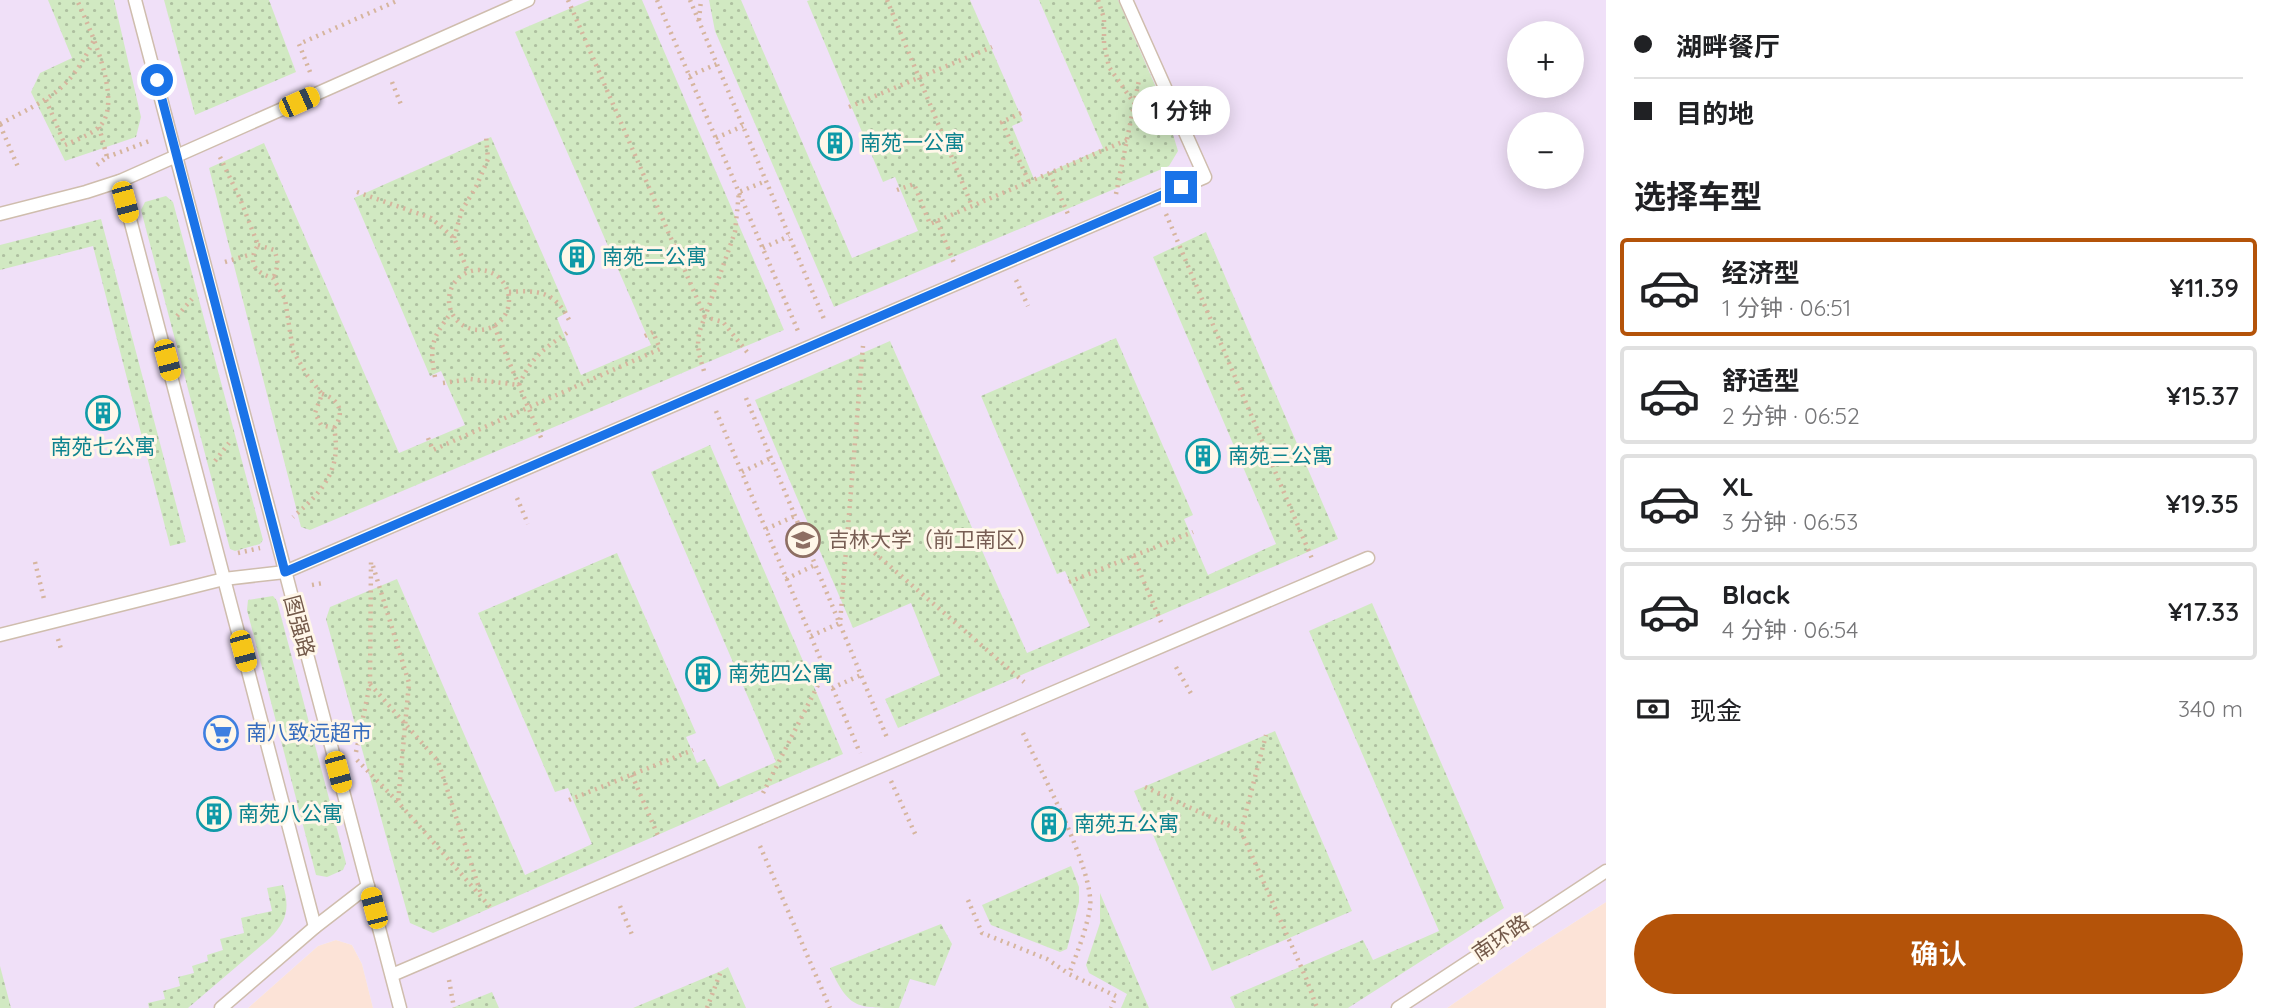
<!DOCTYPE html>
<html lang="zh">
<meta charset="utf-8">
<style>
body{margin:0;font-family:Quicksand,"Noto Sans SC",sans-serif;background:#f2f2f2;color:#202124;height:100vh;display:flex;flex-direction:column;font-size:26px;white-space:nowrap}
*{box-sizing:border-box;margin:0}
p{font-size:23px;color:#757577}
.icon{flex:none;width:38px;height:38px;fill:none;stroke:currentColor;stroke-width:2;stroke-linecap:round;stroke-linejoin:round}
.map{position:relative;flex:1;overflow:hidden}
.sheet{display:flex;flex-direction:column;background:#fff;width:665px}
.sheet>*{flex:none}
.guide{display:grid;align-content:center;height:154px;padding:0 28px;background:#fff}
.tools{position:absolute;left:1507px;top:21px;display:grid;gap:14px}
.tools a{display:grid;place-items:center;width:77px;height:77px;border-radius:50%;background:#fff;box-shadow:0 4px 18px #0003;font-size:35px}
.end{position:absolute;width:32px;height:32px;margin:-16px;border:9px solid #1a73e8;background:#fff;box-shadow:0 0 0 4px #fff}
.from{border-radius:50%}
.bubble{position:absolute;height:49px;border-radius:24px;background:#fff;box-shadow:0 4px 18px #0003;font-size:23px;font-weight:600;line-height:49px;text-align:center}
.car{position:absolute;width:21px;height:42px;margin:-21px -10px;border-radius:9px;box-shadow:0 0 5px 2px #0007;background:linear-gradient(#f5c518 24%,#345 0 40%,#f5c518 0 76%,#345 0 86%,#f5c518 0)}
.guide b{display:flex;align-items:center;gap:24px;height:66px;font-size:26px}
.guide b+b{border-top:2px solid #e0e0e0}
.guide i{width:18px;height:18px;background:#202124}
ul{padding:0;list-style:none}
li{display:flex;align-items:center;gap:21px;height:98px;margin:0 14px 10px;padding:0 14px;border:4px solid #e0e0e0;border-radius:7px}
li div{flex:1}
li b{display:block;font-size:26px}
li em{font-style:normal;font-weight:600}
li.selected{border-color:#b45309}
li>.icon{width:63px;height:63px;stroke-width:1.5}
h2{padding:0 28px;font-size:32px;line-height:84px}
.pay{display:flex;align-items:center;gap:18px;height:77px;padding:0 28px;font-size:26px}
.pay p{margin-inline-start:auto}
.primary-button{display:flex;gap:14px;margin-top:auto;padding:14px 28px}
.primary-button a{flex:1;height:80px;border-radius:42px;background:#b45309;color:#fff;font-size:28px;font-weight:600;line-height:80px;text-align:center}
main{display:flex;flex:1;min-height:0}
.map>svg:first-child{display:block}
</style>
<main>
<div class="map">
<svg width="1606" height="1008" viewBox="0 0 1606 1008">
<defs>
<pattern id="grass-dots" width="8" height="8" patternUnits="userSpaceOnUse" patternTransform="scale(1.75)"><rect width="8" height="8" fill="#d1e9c2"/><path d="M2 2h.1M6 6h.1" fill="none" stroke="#aec0a0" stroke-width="1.8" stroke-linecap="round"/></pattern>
</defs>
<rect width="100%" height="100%" fill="#fcf3e3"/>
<g fill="#fce3d7">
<polygon points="1606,902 1606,1008 1447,1008 1528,952"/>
<polygon points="336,940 352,945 362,964 373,1008 248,1008 318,946"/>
</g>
<path fill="#f0e0f8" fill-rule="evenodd" d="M0 0H1606V902L1528 952 1447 1008H373L362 964 352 945 336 940 318 946 248 1008H0ZM1519 33H1572V86H1519ZM1519 124H1572V177H1519Z"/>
<g fill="url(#grass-dots)">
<polygon points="48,0 114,0 141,117 136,137 65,161 31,92 40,73 72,58"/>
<polygon points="164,0 269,0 296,72 195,115"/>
<polygon points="590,0 642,0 784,330 310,530 301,527 209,168 264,143 399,453 465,425 441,371 430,376 354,198 491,137 568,312 557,318 581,375 651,345 515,32"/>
<polygon points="709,0 741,0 852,258 918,231 895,177 883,182 807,1 810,0 970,0 1023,121 1012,126 1034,179 1103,148 1039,0 1118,0 1165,108 1178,151 1169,166 834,307 715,31"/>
<polygon points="166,196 173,202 263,540 260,544 235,551 230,549 141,210 145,202"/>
<polygon points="101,219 186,542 170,546 93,246 0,270 0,245"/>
<polygon points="1206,232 1338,539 898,728 885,699 940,675 911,603 853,628 755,400 890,341 1027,653 1090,626 1065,571 1057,574 981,396 1116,338 1193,515 1184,519 1208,575 1276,544 1153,257"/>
<polygon points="710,445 843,754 433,933 410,923 326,619 330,607 397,579 525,875 592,844 568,788 555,792 478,613 617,553 696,733 686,737 697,763 705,759 719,787 776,762 651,472"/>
<polygon points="273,596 277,601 346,863 343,870 327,877 316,875 247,610 248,600"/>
<polygon points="1372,603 1504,908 1348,1008 1235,1008 1230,997 1363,940 1373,960 1439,931 1309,631"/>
<polygon points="1275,731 1352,911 1212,971 1134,791"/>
<polygon points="1071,866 1079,887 1079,902 1067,949 1060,952 991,925 982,905"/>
<path d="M283 885C290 908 287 921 270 938L188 1008H149L148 1003 165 999 163 991 180 986 178 977 194 973 192 966 208 961 207 955 223 950 220 939 244 933 241 918 272 911 267 888Z"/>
<polygon points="1100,893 1149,1008 1121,1008 1127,994 1089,973 1086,965 1100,923"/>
<path d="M941 924 952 944 935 986 910 979 899 1008C856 1008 849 1008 830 968Z"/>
<polygon points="0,966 11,1008 0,1008"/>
<polygon points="728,967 746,1008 633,1008 721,971"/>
<polygon points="492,992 499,1008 452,1008"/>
</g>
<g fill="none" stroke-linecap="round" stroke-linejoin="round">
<g stroke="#cfbdad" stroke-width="15">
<g id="service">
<polyline points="135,0 400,1008"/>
<polyline points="120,181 315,927"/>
<polyline points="0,214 86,192 120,181 528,0"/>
<polyline points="0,635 224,579 285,572 1205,177 1126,0"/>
<polyline points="392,975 1368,558"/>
<polyline points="221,1008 315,927 368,886"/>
<polyline points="1398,1008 1606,871"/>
</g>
</g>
<g stroke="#d6b59e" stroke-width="4.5" stroke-dasharray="2 5" stroke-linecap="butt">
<path d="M568 0 705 317C695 339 697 349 704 371"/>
<polyline points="657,0 798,331"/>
<polyline points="690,0 824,319"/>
<polyline points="887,0 972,206"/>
<polyline points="1098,0 1104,18 1104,44 1109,67 1134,103"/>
<polyline points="699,20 701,0"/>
<polyline points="310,72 299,44 399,0"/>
<polyline points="689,76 717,64"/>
<polyline points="392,82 402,107"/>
<path d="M46 100 65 145C76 140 90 135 99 127 125 103 89 27 77 0"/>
<polyline points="849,107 992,47"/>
<polyline points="1021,113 1002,122 1029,182"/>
<path d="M0 124C49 98 68 93 94 40"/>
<polyline points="0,125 18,167"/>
<polyline points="716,138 743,126"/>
<polyline points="107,157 152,140"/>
<path d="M220 157 241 201 258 245C247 264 255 272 273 278L285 299 293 351 307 375 322 394 315 413 321 425 334 428C342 470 323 491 293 517"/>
<polyline points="97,165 107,157 99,127"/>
<polyline points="1050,173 1068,214"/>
<polyline points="897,190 914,184 930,224 1127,140"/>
<polyline points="357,192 431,218 454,238 468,271"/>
<polyline points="1116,194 1139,80"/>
<polyline points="1166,214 1313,561"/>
<polyline points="937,221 954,263"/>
<polyline points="454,238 462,210 476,187 488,159 486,136"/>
<path d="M258 245 274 250C279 261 278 268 273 278"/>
<polyline points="763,248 789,236"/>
<polyline points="225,262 252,254"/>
<circle cx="479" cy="300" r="30"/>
<polyline points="1016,280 1028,306"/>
<path d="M509 292C538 290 555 291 569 320"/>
<polyline points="177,316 192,299"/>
<polyline points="494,326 542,440"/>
<polyline points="747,352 723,322 705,317 735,232 739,192 766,181"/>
<path d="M435 377C429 346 432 338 451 313"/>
<path d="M443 383 470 379 519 385C531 358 543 349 567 333"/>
<path d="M322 394C340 399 345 414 334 428"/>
<polyline points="746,398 888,740"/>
<polyline points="716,411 860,753"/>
<polyline points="428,438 433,450 660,349 653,332 643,337"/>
<polyline points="215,461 229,443"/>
<polyline points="742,472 771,458"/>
<polyline points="517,498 528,524"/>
<polyline points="766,529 795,516"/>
<polyline points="848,530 1024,682"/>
<polyline points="238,553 260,548"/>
<polyline points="1133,556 1161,622"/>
<polyline points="35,562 44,599"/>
<polyline points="373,566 409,683 398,802"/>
<polyline points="786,579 815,565"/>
<polyline points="1069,582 1193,532"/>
<polyline points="312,585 323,583"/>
<polyline points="811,636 840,623 863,346"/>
<polyline points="58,639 61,649"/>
<polyline points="1176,667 1193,697"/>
<polyline points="370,684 438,761 481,894"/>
<polyline points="832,688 861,675"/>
<path d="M1023 733C1040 770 1095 871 1090 908 1086 931 1077 953 1069 974L1116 996 1111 1008"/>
<polyline points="356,752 370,684 371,562"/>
<polyline points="357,760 398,802 492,909"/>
<polyline points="632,775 659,838"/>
<polyline points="891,781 917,838"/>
<polyline points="1145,787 1241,831 1306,978 1317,1008"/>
<polyline points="763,793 818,685 822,665"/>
<polyline points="569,800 693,750"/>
<polyline points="1241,831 1266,735"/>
<polyline points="760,846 830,1008"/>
<polyline points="968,900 982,933 1047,959 1069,974"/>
<polyline points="620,906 633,937"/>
<polyline points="449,980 454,1008"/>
<polyline points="707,1008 721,971"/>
</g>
<use href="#service" stroke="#fff" stroke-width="12"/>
</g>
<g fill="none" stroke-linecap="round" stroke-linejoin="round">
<polyline stroke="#1a73e8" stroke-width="9" points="157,80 285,572 1181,187"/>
</g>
<defs>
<g id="building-ring" transform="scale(1.75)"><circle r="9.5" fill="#fff7e9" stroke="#0f9aa8" stroke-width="1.5"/><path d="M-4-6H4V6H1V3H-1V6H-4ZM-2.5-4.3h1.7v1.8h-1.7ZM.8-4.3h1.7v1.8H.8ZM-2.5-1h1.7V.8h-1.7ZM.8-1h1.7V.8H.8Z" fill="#0f9aa8"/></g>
<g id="university-ring" transform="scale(1.75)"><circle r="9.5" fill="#fff7e9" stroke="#8d6e63" stroke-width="1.5"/><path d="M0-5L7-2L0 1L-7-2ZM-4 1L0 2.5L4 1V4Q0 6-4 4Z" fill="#8d6e63"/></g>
<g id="supermarket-ring" transform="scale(1.75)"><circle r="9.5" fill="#fff7e9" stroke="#3f7fe0" stroke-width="1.5"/><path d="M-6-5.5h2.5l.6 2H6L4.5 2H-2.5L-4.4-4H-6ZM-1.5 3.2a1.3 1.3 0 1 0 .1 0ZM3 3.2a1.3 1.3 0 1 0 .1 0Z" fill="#3f7fe0"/></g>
</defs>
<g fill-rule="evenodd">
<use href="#building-ring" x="835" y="143"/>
<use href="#building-ring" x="577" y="257"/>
<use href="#building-ring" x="103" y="413"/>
<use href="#building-ring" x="1203" y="456"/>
<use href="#university-ring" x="803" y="540"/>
<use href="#building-ring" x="703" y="674"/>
<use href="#supermarket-ring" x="221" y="733"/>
<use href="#building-ring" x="214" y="814"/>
<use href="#building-ring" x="1049" y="824"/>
</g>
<g text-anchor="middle" stroke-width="6" stroke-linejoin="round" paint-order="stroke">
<g font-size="21" fill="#0d838f" stroke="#fff7e9" text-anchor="start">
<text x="860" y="150">南苑一公寓</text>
<text x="602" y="264">南苑二公寓</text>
<text x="103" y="454" text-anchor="middle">南苑七公寓</text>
<text x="1228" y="463">南苑三公寓</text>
<text x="728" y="681">南苑四公寓</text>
<text x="238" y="821">南苑八公寓</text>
<text x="1074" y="831">南苑五公寓</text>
</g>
<g font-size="21" fill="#785e54" stroke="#fff7e9" text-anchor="start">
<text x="828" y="547">吉林大学（前卫南区）</text>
</g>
<g font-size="21" fill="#735949" stroke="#fff7e9">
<text transform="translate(299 626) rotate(75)" y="7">图强路</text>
<text transform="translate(1501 938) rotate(-34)" y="7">南环路</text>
</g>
<g font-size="21" fill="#366cbe" stroke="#fff7e9" text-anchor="start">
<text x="246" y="740">南八致远超市</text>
</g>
</g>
</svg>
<div class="tools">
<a>+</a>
<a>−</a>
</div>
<i class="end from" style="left:157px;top:80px"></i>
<i class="end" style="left:1181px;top:187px"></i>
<div class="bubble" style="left:1132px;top:86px;width:98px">1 分钟</div>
<i class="car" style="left:299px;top:102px;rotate:66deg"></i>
<i class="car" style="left:125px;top:202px;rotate:165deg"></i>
<i class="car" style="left:167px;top:360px;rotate:165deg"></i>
<i class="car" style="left:243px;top:651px;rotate:165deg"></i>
<i class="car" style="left:338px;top:772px;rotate:165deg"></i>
<i class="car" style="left:374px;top:908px;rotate:345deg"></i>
</div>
<section class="sheet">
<div class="guide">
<b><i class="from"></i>湖畔餐厅</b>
<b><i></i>目的地</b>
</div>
<h2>选择车型</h2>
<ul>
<li class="selected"><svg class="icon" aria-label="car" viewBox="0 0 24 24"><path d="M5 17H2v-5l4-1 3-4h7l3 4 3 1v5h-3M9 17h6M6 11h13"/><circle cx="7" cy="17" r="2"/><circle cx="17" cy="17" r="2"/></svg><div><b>经济型</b><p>1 分钟 · 06:51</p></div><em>¥11.39</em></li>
<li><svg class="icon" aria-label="car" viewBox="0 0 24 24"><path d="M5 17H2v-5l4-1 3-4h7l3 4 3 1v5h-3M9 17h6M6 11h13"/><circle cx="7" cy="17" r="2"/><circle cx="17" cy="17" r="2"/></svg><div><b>舒适型</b><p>2 分钟 · 06:52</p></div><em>¥15.37</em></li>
<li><svg class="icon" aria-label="car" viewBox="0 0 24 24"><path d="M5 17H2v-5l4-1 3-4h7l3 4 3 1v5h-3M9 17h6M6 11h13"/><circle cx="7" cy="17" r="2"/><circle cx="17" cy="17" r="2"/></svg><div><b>XL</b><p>3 分钟 · 06:53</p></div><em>¥19.35</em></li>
<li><svg class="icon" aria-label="car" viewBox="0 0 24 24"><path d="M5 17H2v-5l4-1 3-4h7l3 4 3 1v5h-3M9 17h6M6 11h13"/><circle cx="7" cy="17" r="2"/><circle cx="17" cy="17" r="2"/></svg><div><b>Black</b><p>4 分钟 · 06:54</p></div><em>¥17.33</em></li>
</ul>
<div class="pay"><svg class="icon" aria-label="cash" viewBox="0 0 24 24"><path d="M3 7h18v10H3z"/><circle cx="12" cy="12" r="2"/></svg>现金<p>340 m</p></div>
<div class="primary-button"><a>确认</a></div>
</section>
</main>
